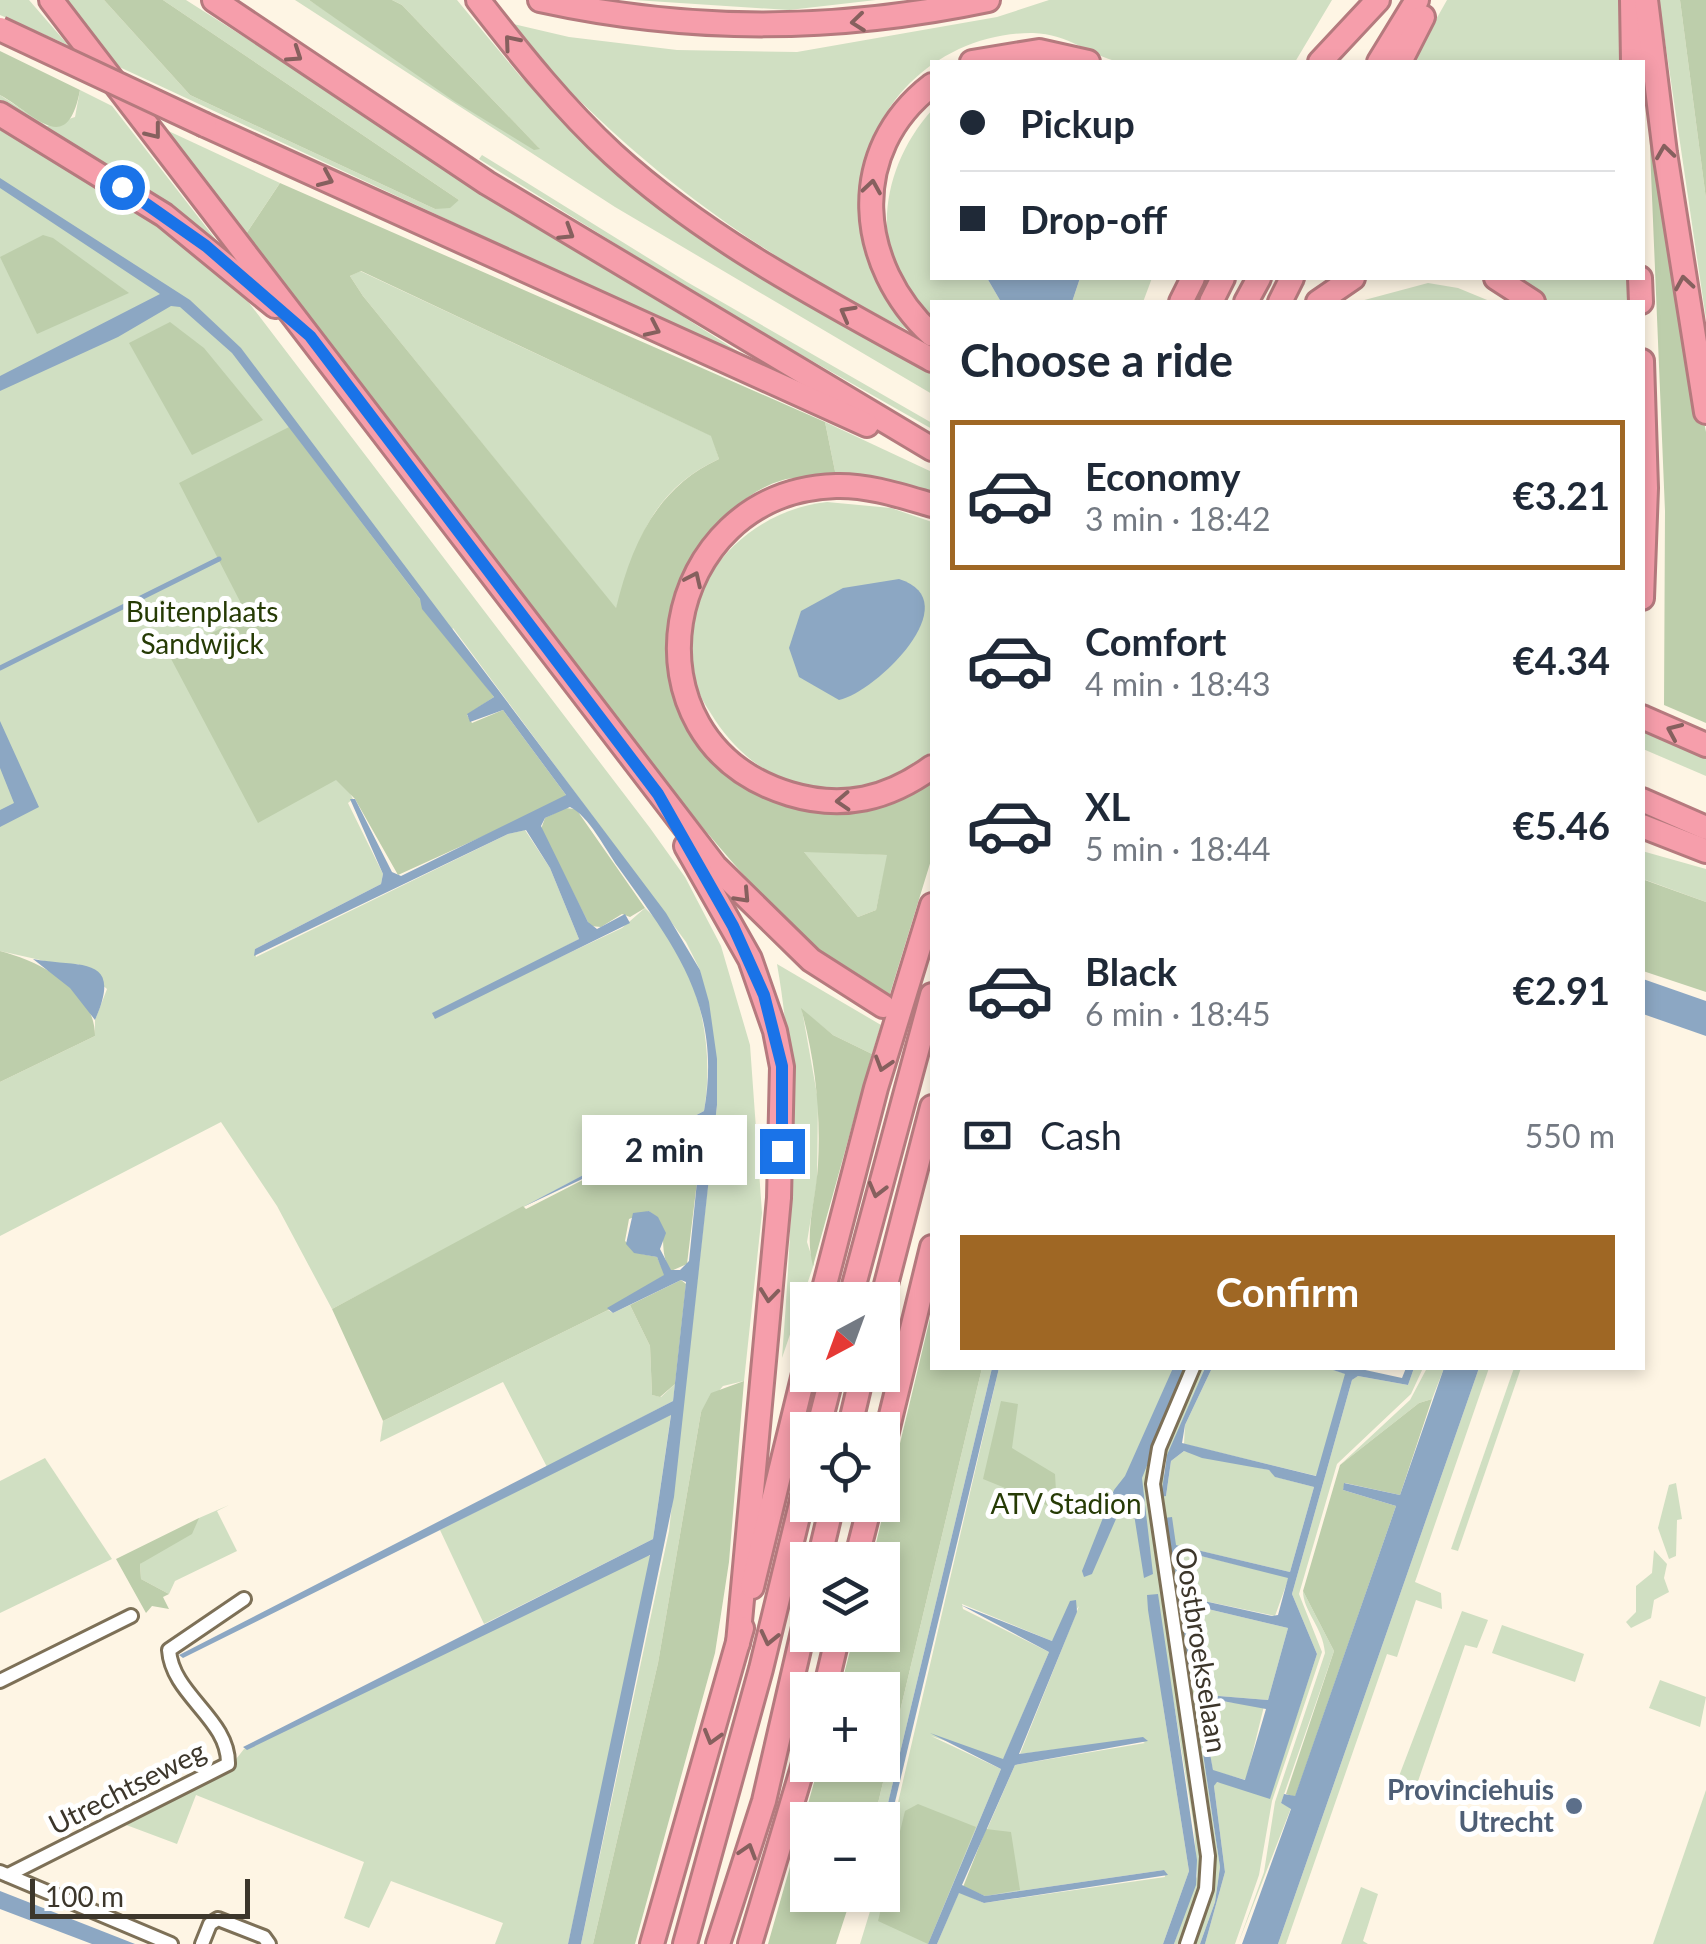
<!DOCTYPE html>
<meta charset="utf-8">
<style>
body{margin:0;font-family:Lato,sans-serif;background:#f6f6f7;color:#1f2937;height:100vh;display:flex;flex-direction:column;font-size:38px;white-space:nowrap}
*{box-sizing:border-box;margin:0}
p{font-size:32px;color:#747a83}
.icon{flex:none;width:55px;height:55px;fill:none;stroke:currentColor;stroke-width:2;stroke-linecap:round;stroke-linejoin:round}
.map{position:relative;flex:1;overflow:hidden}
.drawer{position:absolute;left:930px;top:300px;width:715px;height:1070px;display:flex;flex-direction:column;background:#fff;border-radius:0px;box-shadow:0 5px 15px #0003}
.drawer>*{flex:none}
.banner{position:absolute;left:930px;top:60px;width:715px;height:220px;border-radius:0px;box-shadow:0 5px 15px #0003;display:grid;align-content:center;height:220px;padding:0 30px;background:#fff}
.needle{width:65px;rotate:221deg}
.buttons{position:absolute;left:790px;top:1282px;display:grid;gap:20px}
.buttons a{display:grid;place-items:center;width:110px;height:110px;border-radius:0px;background:#fff;box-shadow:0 5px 15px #0003;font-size:50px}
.scale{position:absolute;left:30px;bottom:25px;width:220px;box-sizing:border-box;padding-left:10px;border:5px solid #3c362b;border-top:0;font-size:28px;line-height:35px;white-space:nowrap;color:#3c362b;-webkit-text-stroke:8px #fff;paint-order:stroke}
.end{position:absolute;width:45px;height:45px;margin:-22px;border:12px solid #1a73e8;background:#fff;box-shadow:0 0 0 5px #fff}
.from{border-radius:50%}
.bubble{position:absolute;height:70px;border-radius:0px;background:#fff;box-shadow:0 5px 15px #0003;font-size:32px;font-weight:700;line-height:70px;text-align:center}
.banner b{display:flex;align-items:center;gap:35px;height:95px;font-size:38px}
.banner b+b{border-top:2px solid #e0e1e3}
.banner i{width:25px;height:25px;background:#1f2937}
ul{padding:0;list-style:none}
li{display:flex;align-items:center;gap:30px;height:150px;margin:0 20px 15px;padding:0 10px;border:5px solid transparent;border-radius:0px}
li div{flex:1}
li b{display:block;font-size:38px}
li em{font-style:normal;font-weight:700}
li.active{border-color:#9f6724}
li>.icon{width:90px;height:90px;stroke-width:1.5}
h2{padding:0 30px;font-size:45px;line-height:120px}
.pay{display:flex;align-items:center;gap:25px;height:110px;padding:0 30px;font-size:38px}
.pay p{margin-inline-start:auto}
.cta{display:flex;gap:20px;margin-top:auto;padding:20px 30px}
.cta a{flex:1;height:115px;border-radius:0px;background:#9f6724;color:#fff;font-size:40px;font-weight:700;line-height:115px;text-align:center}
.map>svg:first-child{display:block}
</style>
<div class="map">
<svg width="1706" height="1944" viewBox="0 0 1706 1944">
<rect width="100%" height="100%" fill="#fef5e4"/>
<g fill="#d0dfc2">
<polygon points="0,0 29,0 68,45 0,15"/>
<polygon points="63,0 104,0 190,95 435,209 459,200 163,0 186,0 756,363 115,65"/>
<polygon points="295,0 309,0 539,148 402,5 392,0 457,0 520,76 605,159 890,350 932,372 932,394 615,207"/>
<polygon points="634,0 876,0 789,10"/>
<path d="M1049 0H1332L1295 62C1252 62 1208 62 1165 62 1151 62 1133 66 1119 62 1089 55 1069 34 1033 33 944 32 864 102 863 192 863 213 908 309 918 335 761 258 621 159 509 23L569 37 677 50 797 52 997 17Z"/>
<polygon points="1447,0 1623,0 1623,62 1412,62"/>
<polygon points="1659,0 1680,0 1706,199 1706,319"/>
<polygon points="80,90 112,106 227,254 139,186 0,108 0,95 47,126 75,117"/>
<path d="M932 110V278H987L1001 302H932V319C866 263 878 170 932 110Z"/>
<polygon points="162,128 280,183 246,234"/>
<path d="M0 130 151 217 240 291 650 828 685 877 721 946 750 1045 762 1213 744 1381 723 1386 701 1412 658 1663 593 1944H581L669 1531 717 1105 700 970 686 942 453 628 349 791 353 799 348 803 383 874 381 884 255 949 256 957 508 834 525 830 550 868 579 939 431 1018 622 928 645 908C696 956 716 1042 704 1111L332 1309 277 1206 221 1122 0 1236V1082L95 1036V1020L107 989 78 964H58L0 951Z"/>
<polygon points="482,155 687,282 932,423 932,429 724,311 479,159"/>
<path d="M360 271 712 436 719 459C650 491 637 543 616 609L363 296 350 276Z"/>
<polygon points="1080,278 1152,278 1143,302 1072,302"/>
<polygon points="1509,278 1630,278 1631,302 1541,302"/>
<polygon points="1428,283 1458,288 1492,302 1357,302"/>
<polygon points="825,422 932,472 932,498 837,481"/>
<path d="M827 502 891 508 932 522V751C858 810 768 800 715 720 704 703 693 686 690 665 679 581 749 510 827 502Z"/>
<polygon points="1642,730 1706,756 1706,776 1643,749"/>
<polygon points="803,851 888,855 876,910 858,917"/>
<polygon points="1642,851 1706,869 1706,902 1643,879"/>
<path d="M777 964 881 1025 872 1054 833 1035 802 1010 818 1100 817 1181 807 1242 814 1264 782 1358C792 1225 800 1096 777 964Z"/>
<polygon points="630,1305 650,1346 652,1395 661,1397 675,1384 673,1401 547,1467 503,1382 380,1442 383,1421 608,1310 613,1313"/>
<polygon points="982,1368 992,1368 883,1824 874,1820"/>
<polygon points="999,1368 1205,1368 1163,1467 1166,1496 1171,1461 1184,1451 1269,1470 1276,1477 1314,1487 1290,1572 1175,1545 1172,1518 1176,1550 1289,1577 1275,1616 1195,1599 1184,1590 1188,1667 1192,1638 1186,1610 1191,1605 1288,1628 1268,1700 1194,1694 1220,1867 1215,1902 1200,1944 1192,1944 1208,1899 1203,1847 1200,1892 1182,1944 1174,1944 1197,1876 1194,1827 1173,1698 1162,1699 1189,1871 1163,1944 937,1944 959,1892 984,1903 1165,1877 1164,1870 985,1896 982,1841 1015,1765 1145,1743 1138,1739 1020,1754 1079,1606 1052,1641 962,1604 963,1609 1049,1652 1003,1760 931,1736 1001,1769 928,1944 860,1944 875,1895 882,1895 883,1867"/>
<polygon points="1212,1368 1327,1368 1346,1374 1317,1476 1184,1444 1185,1425"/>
<polygon points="1414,1368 1423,1368 1411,1394 1337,1464 1299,1594 1322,1652 1272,1801 1259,1875 1235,1944 1205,1944 1225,1872 1214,1786 1216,1782 1272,1790 1317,1654 1292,1594 1352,1380 1358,1376 1408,1385"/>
<polygon points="1427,1368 1444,1368 1432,1399 1419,1403 1340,1465 1410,1400"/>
<polygon points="1479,1368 1489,1368 1415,1582 1441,1593 1442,1609 1416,1600 1397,1657 1387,1654 1286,1944 1278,1944"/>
<polygon points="1514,1368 1521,1368 1458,1551 1451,1549"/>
<polygon points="671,1414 653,1539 484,1624 440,1530"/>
<polygon points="45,1458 112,1559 0,1613 0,1481"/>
<polygon points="1676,1483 1682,1519 1677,1520 1676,1556 1669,1559 1658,1528 1669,1485"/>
<polygon points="229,1505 217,1511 237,1551 175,1581 169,1594 141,1579 140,1564 199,1518"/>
<polygon points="1654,1550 1667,1564 1664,1578 1669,1592 1654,1600 1651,1618 1631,1628 1626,1622 1636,1612 1636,1586 1652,1573"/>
<polygon points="648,1555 653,1557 568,1944 495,1944 503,1923 391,1881 369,1928 344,1918 364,1862 196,1795 177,1844 121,1823 225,1773 244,1749"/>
<path d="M1303 1591 1334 1651 1281 1803 1291 1808 1238 1944 1264 1872 1275 1802 1325 1653C1323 1627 1303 1611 1303 1591Z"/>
<polygon points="1462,1611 1488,1620 1477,1648 1465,1645 1415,1790 1396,1784"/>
<polygon points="1502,1625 1584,1654 1575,1682 1492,1653"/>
<polygon points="1660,1680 1706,1697 1700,1727 1649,1708"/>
<polygon points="1200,1699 1264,1706 1246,1780 1213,1771"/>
<polygon points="1706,1790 1706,1944 1653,1944"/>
<polygon points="1361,1887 1378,1894 1363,1941 1368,1944 1341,1944"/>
</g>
<g fill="#bdceab" fill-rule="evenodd">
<polygon points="104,0 163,0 459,200 450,208 435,209 190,95"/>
<polygon points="309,0 392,0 402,5 540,149 534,150 454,101"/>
<polygon points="1680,0 1706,0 1706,199"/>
<path d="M0 51 80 90C67 158 36 115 0 95Z"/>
<polygon points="1649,124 1706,432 1706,723 1664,705 1665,511"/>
<path d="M280 183 825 422 837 481C821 481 798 475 783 480 707 501 641 625 679 699 691 720 760 780 781 802L932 780V857L888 1000C766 927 662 775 575 662 465 519 355 376 246 234ZM361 271 711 436 719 459C656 488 632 544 616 608L363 296 350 276ZM804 852 887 855 876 910 858 917Z"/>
<polygon points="43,235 53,238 129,293 37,334 0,257"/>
<polygon points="170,322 204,348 263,420 192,455 129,343"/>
<polygon points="289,427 494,697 467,715 472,723 503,710 566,795 563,800 398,875 355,799 336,780 258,823 169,655 247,615 179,483"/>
<polygon points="565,808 576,809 645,908 630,917 622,914 601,927 590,926 541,829 545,818"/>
<polygon points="1642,879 1706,902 1706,992 1643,971"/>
<path d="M0 951C39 961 95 989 95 1036L0 1082Z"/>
<path d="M801 1008 833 1035 872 1054 813 1266C804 1232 816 1200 818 1165 821 1112 815 1059 801 1008Z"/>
<path d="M698 1121 704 1124 687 1264 671 1271C655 1247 673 1228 649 1211L629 1219 625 1241 642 1254 657 1257 665 1275 608 1310 383 1421 332 1309 523 1206 526 1209Z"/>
<polygon points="681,1280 686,1284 675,1384 660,1397 652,1395 650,1346 630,1305"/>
<polygon points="932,1310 932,1368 982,1368 874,1820 808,1820 808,1895 852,1895 836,1944 768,1944 819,1765 882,1765 882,1690 840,1690 854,1635 882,1635 882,1560 872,1560"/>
<polygon points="744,1381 729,1562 715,1653 635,1944 593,1944 658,1663 701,1412 711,1393"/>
<polygon points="1432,1399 1400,1495 1345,1483 1343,1490 1396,1506 1295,1797 1286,1794 1334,1651 1303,1591 1340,1465 1419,1403"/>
<polygon points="1001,1401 1018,1404 1012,1448 1055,1474 1056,1491 1077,1508 1071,1515 983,1479"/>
<polygon points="199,1518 192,1534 140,1564 141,1579 169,1594 163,1597 169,1609 152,1606 146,1613 116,1559"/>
<polygon points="918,1804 976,1827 928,1944 878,1921 905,1811"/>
<polygon points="986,1829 1011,1832 1020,1890 985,1896 963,1887"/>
</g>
<g fill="#8ca7c3" fill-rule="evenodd">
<path d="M0 178 190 300 241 348 666 913 700 970 709 1002 717 1059V1105L674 1497 581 1944H568L650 1555 247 1750 243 1747 653 1539 671 1415 183 1658 179 1655 673 1401 686 1282 681 1280 613 1313 607 1308 664 1275 657 1257 634 1253 626 1244 633 1213 649 1211 658 1217 666 1233 660 1249 671 1270H680L689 1261 703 1122 523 1207 704 1111C723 1005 673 944 618 867 605 849 589 816 570 807L545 818 541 826 588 922 597 929 625 914 630 923 435 1019 432 1013 579 939 550 868 526 830 508 834 254 956 255 949 381 884 383 874 350 799H355L392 872 401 876 566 795 503 710 470 722 467 714 494 697 422 609 420 599 232 353 180 307 171 306 118 337 0 391V376L160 294 0 188Z"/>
<polygon points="987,278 1080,278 1072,302 1001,302"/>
<path d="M899 579C970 601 876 692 839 700L799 677 789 648 801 611 843 588Z"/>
<polygon points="0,721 39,807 0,827 0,810 14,803 0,768"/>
<path d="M33 959C80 968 124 954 95 1020L70 988Z"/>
<polygon points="1643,979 1706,1001 1706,1036 1643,1014"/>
<polygon points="992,1368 999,1368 883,1852 883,1824"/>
<polygon points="1173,1368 1186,1368 1142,1478 1153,1574 1144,1578 1133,1508 1126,1496 1092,1574 1084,1577 1082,1571 1114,1490 1125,1476"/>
<path d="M1205 1368H1212L1185 1425 1182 1443 1316 1476 1345 1374 1327 1368H1356L1402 1378 1406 1368H1414L1408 1385 1358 1376 1352 1380 1292 1594 1317 1654 1270 1799 1217 1782 1214 1786 1225 1872 1205 1944H1200L1215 1902 1220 1867 1194 1694 1268 1700 1288 1628 1191 1605 1186 1610 1194 1668 1189 1669 1175 1569H1178L1184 1590 1195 1599 1272 1616 1278 1615 1288 1578 1177 1550 1171 1556 1164 1518 1172 1517 1176 1545 1290 1572 1314 1487 1275 1477 1269 1470 1202 1458 1184 1451 1171 1461 1166 1496 1161 1497 1167 1455ZM1206 1698 1266 1709 1245 1780 1213 1770 1200 1699Z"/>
<polygon points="1444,1368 1479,1368 1278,1944 1242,1944 1291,1809 1281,1803 1284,1794 1295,1796 1396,1506 1343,1490 1344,1483 1400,1495"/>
<polygon points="1158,1594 1197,1860 1196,1885 1174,1944 1163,1944 1189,1871 1148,1610 1147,1595"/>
<polygon points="1076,1600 1077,1612 1019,1754 1143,1737 1148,1741 1015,1765 962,1885 985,1896 1164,1870 1168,1875 984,1903 959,1893 937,1944 928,1944 1001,1769 930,1733 1003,1759 1049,1652 961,1605 1052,1641 1070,1601"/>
<polygon points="0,1891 135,1944 92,1944 0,1909"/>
</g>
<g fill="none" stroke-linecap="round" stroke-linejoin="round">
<polyline stroke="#8ca7c3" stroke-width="5" points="0,668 219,559"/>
<g stroke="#7d7057" stroke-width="18">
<g id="minor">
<polyline points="0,1681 131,1616"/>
<polyline points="0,1872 171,1944"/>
<path d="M8 1875 228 1764C229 1719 172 1695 169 1650L244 1599"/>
<polyline points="202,1944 210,1924 218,1919 264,1937 269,1944"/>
<polyline points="1187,1944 1206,1889 1208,1856 1153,1484 1159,1448 1193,1368"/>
</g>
</g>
<g stroke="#b57a7e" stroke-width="28">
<g id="motorway">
<polyline points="51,0 715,866 811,960 883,1006"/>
<polyline points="214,0 487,183 932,449"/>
<path d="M478 0C520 54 563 108 613 154 706 239 823 300 932 360"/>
<path d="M540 0C691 33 836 32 988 0"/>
<polyline points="1632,0 1633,62"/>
<polyline points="1646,0 1665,153 1706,412"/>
<polyline points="972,62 1039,51 1088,62"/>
<polyline points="1320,62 1378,0"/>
<polyline points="1379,62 1417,0"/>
<polyline points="1400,62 1423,17"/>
<path d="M932 85C846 151 856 265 932 335"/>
<polyline points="0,114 164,215 275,306"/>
<polyline points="205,125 867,425"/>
<polyline points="1496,278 1533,302"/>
<polyline points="1640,278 1641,302"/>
<polyline points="1181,302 1193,278"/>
<polyline points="1211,302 1223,278"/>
<polyline points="1246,302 1259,278"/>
<polyline points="1280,302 1292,278"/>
<polyline points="1318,302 1353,278"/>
<polyline points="1642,361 1646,488 1642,598"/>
<path d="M932 505C901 496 868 485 836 486 659 491 615 741 790 794 843 810 888 799 932 767"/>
<polyline points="1642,717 1706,745"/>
<polyline points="1642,800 1706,828"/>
<polyline points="1642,826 1706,851"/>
<polyline points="686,846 750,959 775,1031 782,1067 779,1198 738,1643"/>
<polyline points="821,1300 876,1088 932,905"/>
<polyline points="850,1300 932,995"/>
<polyline points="882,1300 932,1107"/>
<polyline points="818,1430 832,1375"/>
<polyline points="849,1430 862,1375"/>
<polyline points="882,1452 932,1247"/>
<polyline points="819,1560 832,1505"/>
<polyline points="856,1560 870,1505"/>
<polyline points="752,1587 808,1357"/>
<polyline points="825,1690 838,1635"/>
<polyline points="652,1944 742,1628"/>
<polyline points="685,1944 761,1669 808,1475"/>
<polyline points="718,1944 764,1801 808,1610"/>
<polyline points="750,1944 808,1750"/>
</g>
</g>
<use href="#minor" stroke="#fff" stroke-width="12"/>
<use href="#motorway" stroke="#f69eab" stroke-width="22"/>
<g stroke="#b57a7e" stroke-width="28" stroke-linecap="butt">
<polyline id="motorway-bridge" points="0,29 205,125"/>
</g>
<use href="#motorway-bridge" stroke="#f69eab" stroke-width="22"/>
</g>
<defs><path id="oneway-chevron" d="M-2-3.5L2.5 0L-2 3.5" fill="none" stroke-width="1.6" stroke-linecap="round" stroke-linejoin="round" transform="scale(2.5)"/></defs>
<g stroke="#86605e">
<use href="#oneway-chevron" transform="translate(858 22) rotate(174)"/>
<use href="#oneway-chevron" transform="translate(511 42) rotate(-130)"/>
<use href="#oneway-chevron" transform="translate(295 55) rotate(34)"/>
<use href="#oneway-chevron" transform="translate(154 132) rotate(52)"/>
<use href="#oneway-chevron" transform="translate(1665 152) rotate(-98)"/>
<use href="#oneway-chevron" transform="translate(326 179) rotate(24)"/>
<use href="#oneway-chevron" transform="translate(872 187) rotate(-81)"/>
<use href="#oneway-chevron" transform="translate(567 233) rotate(32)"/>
<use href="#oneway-chevron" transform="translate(1684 283) rotate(-99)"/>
<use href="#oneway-chevron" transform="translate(847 313) rotate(-151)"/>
<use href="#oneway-chevron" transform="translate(653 329) rotate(25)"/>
<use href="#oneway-chevron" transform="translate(694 579) rotate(-65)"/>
<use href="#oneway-chevron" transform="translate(1674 731) rotate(-156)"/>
<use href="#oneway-chevron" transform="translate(843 801) rotate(177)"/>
<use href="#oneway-chevron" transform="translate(743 896) rotate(47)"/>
<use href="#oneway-chevron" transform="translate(883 1064) rotate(107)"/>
<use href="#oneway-chevron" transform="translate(877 1190) rotate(105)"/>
<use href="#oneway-chevron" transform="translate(769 1295) rotate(96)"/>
<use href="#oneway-chevron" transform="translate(769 1638) rotate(103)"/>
<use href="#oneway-chevron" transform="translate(712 1737) rotate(106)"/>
<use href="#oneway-chevron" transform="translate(748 1851) rotate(-73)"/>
</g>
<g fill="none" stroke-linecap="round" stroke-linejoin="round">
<polyline stroke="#1a73e8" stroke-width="12" points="122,187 206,246 310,336 658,794 733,926 764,995 782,1066 782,1151"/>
</g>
<circle fill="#5c6f8a" stroke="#fff" stroke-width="4" cx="1574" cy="1806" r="10"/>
<g text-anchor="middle" stroke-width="10" stroke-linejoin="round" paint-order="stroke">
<g font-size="28" fill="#263b05" stroke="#fff">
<text x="202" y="622">Buitenplaats<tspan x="202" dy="32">Sandwijck</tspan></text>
<text x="1066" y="1514">ATV Stadion</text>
</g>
<g font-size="28" fill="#3c362b" stroke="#fff">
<text transform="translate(1201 1650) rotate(81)" y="10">Oostbroekselaan</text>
<text transform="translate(127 1788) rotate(-27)" y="10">Utrechtseweg</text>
</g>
<g font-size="28" font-weight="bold" fill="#4e5e75" stroke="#fff" text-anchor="end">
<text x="1554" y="1800">Provinciehuis<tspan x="1554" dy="32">Utrecht</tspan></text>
</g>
</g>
</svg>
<div class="buttons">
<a><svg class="needle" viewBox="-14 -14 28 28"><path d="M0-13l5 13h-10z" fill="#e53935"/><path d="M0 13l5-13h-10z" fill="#747a83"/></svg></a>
<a><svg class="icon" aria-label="locate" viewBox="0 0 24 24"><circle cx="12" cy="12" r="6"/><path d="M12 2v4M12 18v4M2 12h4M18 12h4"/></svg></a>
<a><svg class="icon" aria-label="layers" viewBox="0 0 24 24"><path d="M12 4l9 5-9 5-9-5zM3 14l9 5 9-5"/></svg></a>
<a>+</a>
<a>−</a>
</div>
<div class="scale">100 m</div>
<i class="end from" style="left:122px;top:187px"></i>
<i class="end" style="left:782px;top:1151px"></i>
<div class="bubble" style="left:582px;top:1115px;width:165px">2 min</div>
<div class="banner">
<b><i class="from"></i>Pickup</b>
<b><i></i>Drop-off</b>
</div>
<section class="drawer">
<h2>Choose a ride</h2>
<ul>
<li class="active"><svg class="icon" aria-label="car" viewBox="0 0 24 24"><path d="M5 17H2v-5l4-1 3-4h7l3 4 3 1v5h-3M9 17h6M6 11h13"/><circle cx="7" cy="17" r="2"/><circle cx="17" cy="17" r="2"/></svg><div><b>Economy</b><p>3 min · 18:42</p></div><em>€3.21</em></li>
<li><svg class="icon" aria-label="car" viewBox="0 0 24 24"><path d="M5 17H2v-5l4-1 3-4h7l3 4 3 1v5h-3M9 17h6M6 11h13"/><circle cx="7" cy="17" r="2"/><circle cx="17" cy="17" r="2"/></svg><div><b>Comfort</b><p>4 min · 18:43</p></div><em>€4.34</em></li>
<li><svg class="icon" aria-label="car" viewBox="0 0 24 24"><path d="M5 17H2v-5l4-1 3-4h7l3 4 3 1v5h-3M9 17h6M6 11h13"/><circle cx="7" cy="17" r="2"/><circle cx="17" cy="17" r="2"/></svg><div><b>XL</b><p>5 min · 18:44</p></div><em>€5.46</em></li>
<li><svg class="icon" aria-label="car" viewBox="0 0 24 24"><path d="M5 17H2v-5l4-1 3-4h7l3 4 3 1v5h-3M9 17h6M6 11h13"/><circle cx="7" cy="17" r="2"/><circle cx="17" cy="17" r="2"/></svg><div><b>Black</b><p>6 min · 18:45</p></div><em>€2.91</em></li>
</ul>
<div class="pay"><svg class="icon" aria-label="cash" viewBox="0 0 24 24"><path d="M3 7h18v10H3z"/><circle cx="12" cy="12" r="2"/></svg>Cash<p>550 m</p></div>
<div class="cta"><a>Confirm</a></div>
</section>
</div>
